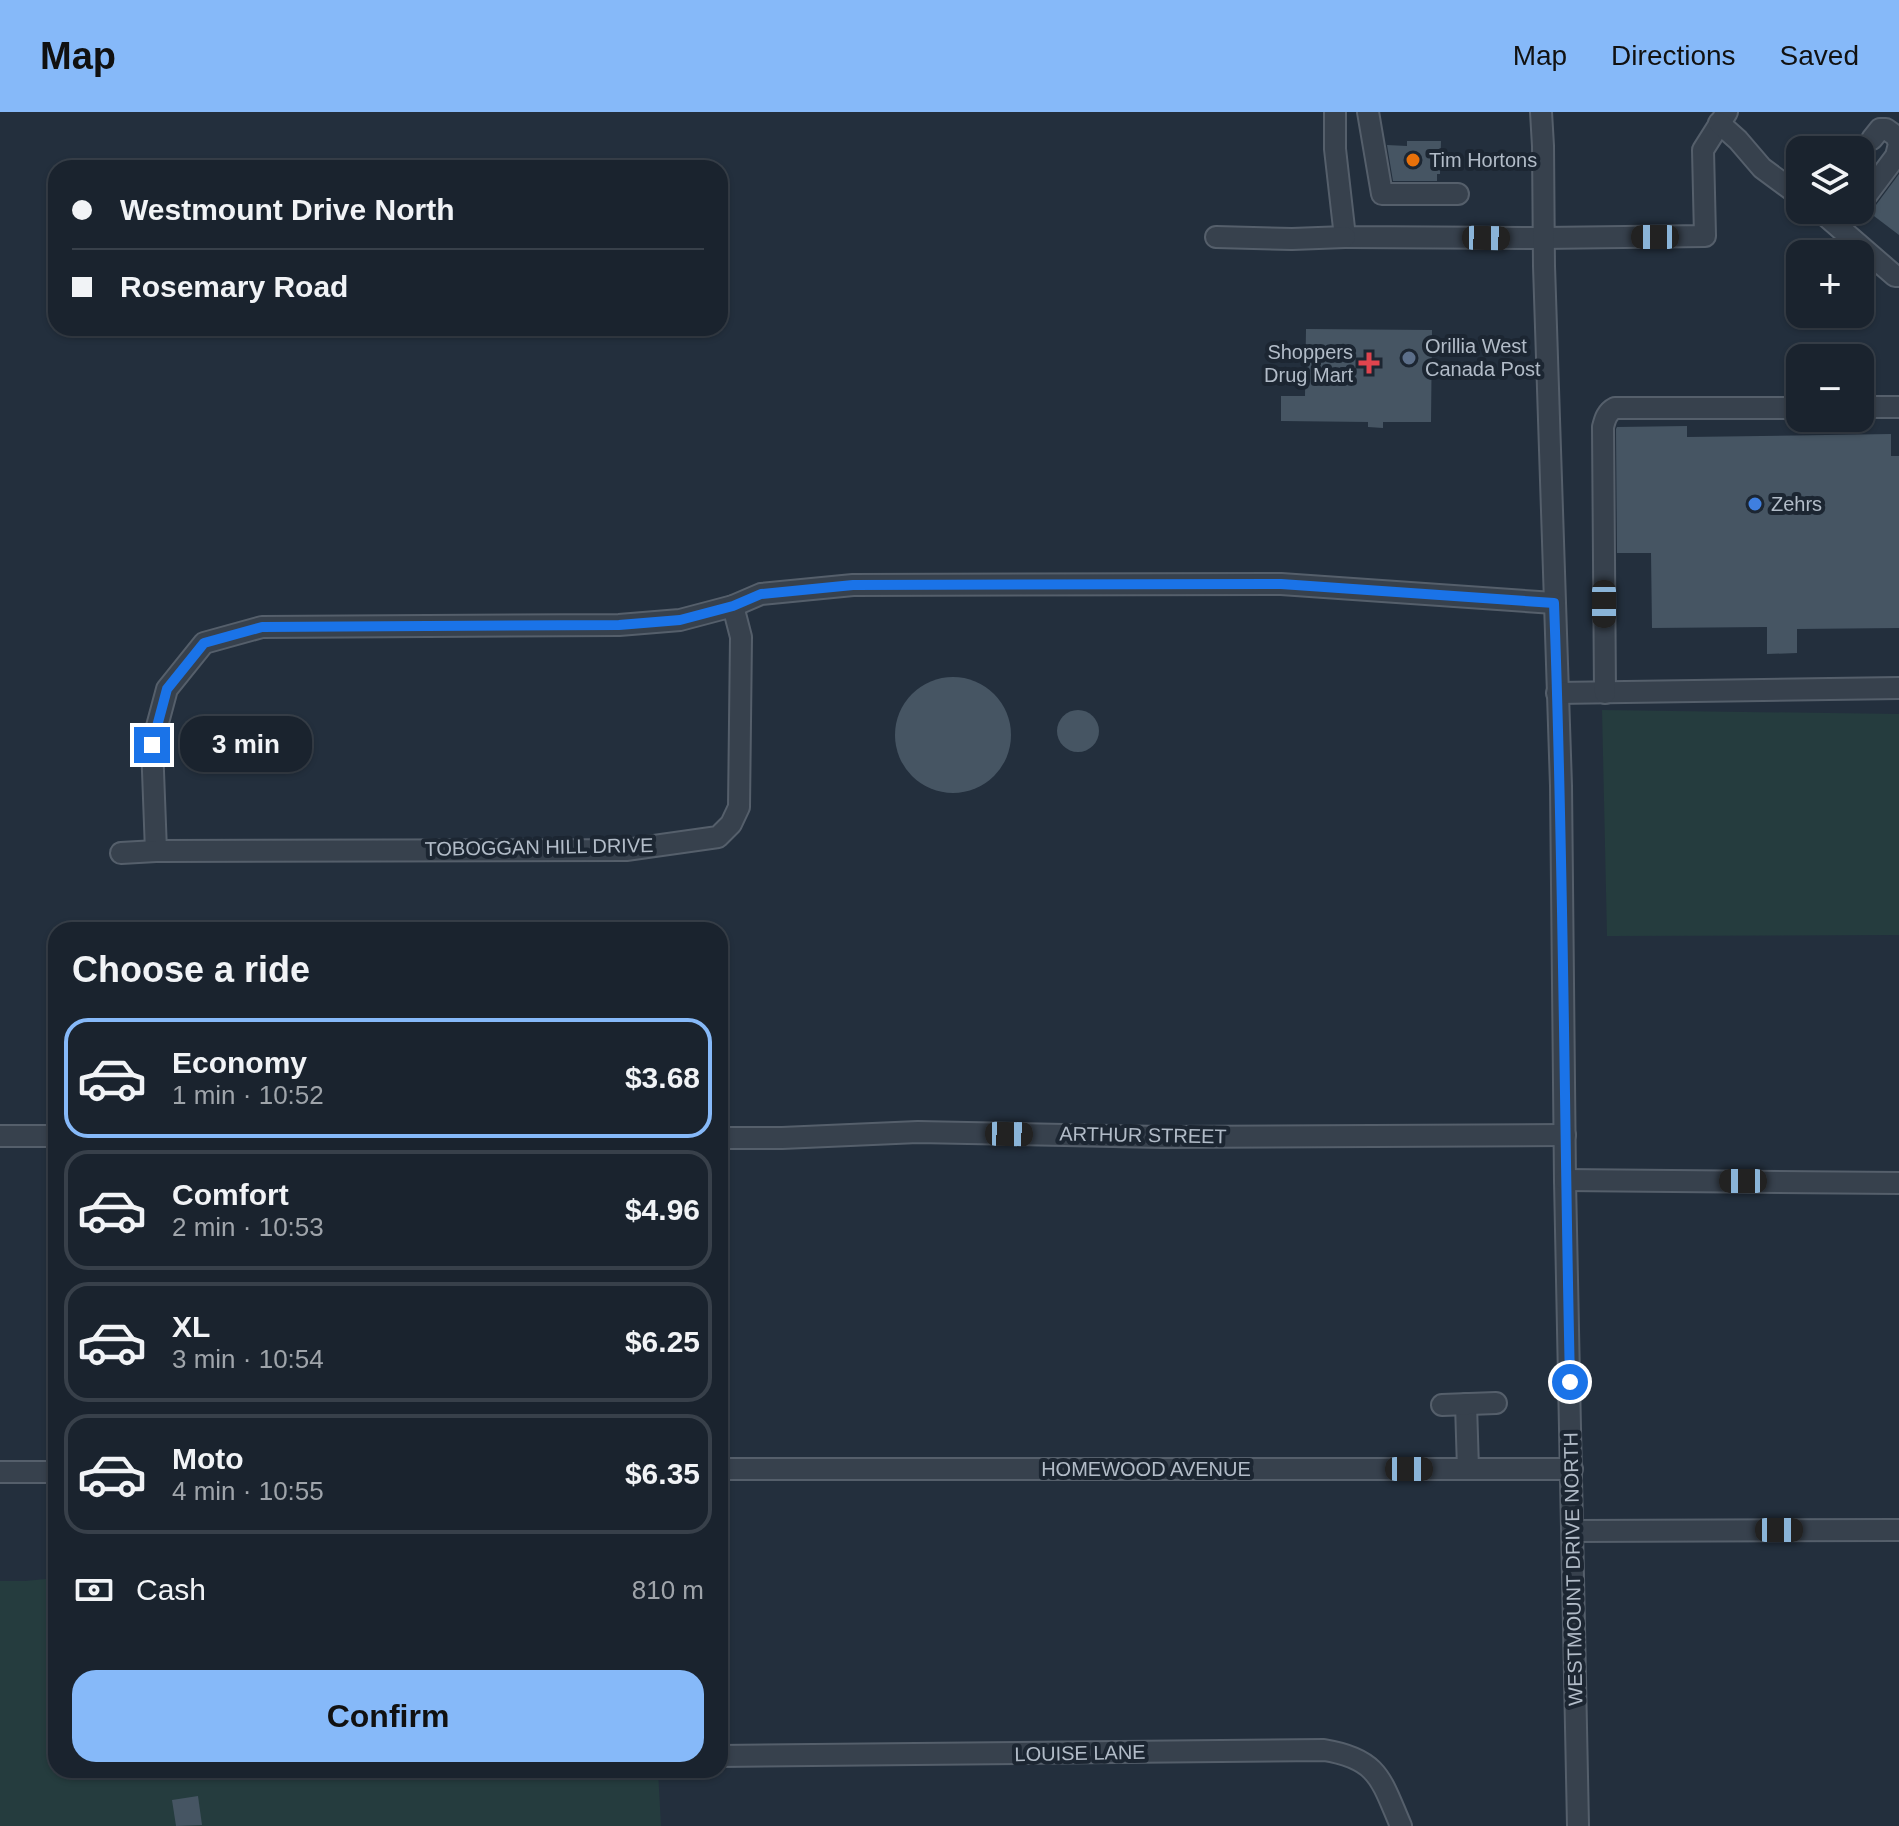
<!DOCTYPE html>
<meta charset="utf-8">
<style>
body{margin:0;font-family:Helvetica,sans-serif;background:#232b36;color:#f1f3f6;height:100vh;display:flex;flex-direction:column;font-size:30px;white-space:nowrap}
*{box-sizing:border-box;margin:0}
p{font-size:26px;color:#9fa4aa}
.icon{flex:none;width:44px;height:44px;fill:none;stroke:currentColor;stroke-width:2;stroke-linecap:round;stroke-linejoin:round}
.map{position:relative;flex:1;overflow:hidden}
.sheet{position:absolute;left:48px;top:810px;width:680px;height:856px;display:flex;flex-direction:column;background:#1a232e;border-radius:24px;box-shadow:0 2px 6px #0004,0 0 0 2px #38404a}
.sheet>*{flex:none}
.guide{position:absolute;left:48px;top:48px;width:680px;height:176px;border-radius:24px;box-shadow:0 2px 6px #0004,0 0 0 2px #38404a;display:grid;align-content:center;height:176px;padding:0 24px;background:#1a232e}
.controls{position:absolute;left:1786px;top:24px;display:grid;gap:16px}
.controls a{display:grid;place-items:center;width:88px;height:88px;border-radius:16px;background:#1a232e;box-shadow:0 2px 6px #0004,0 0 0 2px #38404a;font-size:40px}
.end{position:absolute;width:36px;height:36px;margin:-18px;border:10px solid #1a73e8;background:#fff;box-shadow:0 0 0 4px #fff}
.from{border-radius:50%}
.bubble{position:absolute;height:56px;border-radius:24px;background:#1a232e;box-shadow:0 2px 6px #0004,0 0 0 2px #38404a;font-size:26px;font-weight:800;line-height:56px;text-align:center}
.car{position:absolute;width:24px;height:48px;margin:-24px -12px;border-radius:10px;box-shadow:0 0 6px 2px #0007;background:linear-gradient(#222 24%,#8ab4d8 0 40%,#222 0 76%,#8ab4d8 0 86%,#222 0)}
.guide b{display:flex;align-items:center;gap:28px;height:76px;font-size:30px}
.guide b+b{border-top:2px solid #38404a}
.guide i{width:20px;height:20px;background:#f1f3f6}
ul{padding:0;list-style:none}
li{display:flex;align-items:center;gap:24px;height:120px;margin:0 16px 12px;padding:0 8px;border:4px solid #38404a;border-radius:24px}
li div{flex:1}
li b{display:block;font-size:30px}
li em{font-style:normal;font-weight:800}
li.active{border-color:#86b9f9}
li>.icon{width:72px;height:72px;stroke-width:1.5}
h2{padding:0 24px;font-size:36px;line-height:96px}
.pay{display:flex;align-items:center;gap:20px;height:88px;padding:0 24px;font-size:30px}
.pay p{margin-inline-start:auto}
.button{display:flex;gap:16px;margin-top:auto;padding:16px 24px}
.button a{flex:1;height:92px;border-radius:24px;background:#86b9f9;color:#111;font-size:32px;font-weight:800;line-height:92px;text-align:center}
header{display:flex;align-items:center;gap:48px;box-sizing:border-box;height:112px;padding:0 40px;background:#86b9f9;color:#111}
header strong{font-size:38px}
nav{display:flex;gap:44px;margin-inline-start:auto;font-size:28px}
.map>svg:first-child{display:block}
</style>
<header>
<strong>Map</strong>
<nav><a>Map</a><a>Directions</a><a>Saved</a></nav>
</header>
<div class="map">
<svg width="1899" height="1714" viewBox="0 0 1899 1714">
<rect width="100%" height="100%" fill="#232f3d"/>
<g fill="#253c3e">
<polygon points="1602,598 1899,602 1899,823 1607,824"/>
<polygon points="56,1466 56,1658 658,1658 661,1714 0,1714 0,1469 25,1469"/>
</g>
<g fill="#465563">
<polygon points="1407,29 1441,29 1440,62 1437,62 1437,69 1393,69 1387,33 1407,34"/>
<polygon points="1899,62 1899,123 1870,101"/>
<polygon points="1306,217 1432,218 1431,310 1383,310 1383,316 1368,315 1368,310 1281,309 1281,284 1305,284"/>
<polygon points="1687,314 1687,325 1891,322 1891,344 1899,344 1899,516 1797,517 1797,541 1767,542 1767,515 1652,516 1651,441 1617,441 1616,317 1617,315"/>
<circle cx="953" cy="623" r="58"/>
<circle cx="1078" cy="619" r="21"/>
<polygon points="198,1684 202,1713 176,1714 172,1688"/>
</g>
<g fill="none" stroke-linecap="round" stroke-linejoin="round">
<g stroke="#555f6b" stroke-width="24">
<g id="minor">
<polyline points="1335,0 1335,37 1345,125 1543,126 1705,124 1703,38 1727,0"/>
<polyline points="1368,0 1382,82 1458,82"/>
<polyline points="1541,0 1543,34 1544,154 1561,674 1565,1068 1578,1714"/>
<polyline points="1719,11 1738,28 1762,56 1800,84"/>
<polyline points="1860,92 1896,44 1899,32 1896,24 1886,17 1880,17 1872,27"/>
<polyline points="1819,98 1895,164 1899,164"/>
<polyline points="1216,125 1292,127 1345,125"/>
<polyline points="1860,295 1899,295"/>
<polyline points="1557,581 1899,576"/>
<path d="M1605 581 1603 315C1605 307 1607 300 1615 296H1800"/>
<polyline points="156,739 152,633 167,577 204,531 262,515 619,513 680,508 733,494 761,482 853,473 1281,472 1554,491"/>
<polyline points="121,741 156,739 626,738 718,725 731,712 739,695 741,525 733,494"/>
<polyline points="0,1024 56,1024"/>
<polyline points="720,1026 782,1026 918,1020 1161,1025 1565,1023"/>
<polyline points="1565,1068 1899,1071"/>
<polyline points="1466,1292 1468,1357"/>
<polyline points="1442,1293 1496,1291"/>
<polyline points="720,1357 1572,1357"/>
<polyline points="0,1360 56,1360"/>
<polyline points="1573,1419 1899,1418"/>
<path d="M720 1644 1324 1638C1379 1647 1381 1668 1401 1714"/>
</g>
</g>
<use href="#minor" stroke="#37414d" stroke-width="20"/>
</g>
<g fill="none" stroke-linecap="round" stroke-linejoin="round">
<path stroke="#1a73e8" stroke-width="10" d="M152 633 167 577 204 531 262 515 619 513 680 508 733 494 761 482 853 473 1281 472 1554 491C1564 751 1564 1010 1570 1270"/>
</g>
<circle fill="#e8710a" stroke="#1c2632" stroke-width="3" cx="1413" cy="48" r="8"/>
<circle fill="#5c6f8a" stroke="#1c2632" stroke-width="3" cx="1409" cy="246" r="8"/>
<path fill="#e0444e" stroke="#1c2632" stroke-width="3" d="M1365 239h8v8h8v8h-8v8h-8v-8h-8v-8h8z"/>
<circle fill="#3f7fe0" stroke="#1c2632" stroke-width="3" cx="1755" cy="392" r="8"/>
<g text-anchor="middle" stroke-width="8" stroke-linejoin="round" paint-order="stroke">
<g font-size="20" fill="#b2bcc8" stroke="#1c2632" text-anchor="start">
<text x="1429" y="55">Tim Hortons</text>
<text x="1425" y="241">Orillia West<tspan x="1425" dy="23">Canada Post</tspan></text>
<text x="1353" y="247" text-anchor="end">Shoppers<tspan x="1353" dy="23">Drug Mart</tspan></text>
<text x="1771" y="399">Zehrs</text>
</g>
<g font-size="20" fill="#b2bcc8" stroke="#1c2632">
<text transform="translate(539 735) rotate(-1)" y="7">TOBOGGAN HILL DRIVE</text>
<text transform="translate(1143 1023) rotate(1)" y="7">ARTHUR STREET</text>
<text x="1146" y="1364">HOMEWOOD AVENUE</text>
<text transform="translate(1573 1457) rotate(-91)" y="7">WESTMOUNT DRIVE NORTH</text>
<text transform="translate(1080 1641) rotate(-1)" y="7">LOUISE LANE</text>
</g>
</g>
</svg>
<div class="controls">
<a><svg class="icon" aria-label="layers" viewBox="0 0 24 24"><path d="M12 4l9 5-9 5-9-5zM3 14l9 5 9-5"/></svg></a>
<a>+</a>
<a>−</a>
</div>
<i class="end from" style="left:1570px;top:1270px"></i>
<i class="end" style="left:152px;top:633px"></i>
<div class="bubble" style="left:180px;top:604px;width:132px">3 min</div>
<i class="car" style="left:1655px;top:125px;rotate:270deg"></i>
<i class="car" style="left:1486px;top:126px;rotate:91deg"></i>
<i class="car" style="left:1604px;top:492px;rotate:180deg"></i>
<i class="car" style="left:1009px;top:1022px;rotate:91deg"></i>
<i class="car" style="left:1743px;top:1069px;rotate:270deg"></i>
<i class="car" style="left:1409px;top:1357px;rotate:90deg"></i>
<i class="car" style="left:1779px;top:1418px;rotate:90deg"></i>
<div class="guide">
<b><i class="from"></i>Westmount Drive North</b>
<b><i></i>Rosemary Road</b>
</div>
<section class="sheet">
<h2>Choose a ride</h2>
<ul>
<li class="active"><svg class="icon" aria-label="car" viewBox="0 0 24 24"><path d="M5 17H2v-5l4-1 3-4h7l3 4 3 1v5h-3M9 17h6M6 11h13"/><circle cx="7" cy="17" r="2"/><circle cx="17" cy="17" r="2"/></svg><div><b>Economy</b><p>1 min · 10:52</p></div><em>$3.68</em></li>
<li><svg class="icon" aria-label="car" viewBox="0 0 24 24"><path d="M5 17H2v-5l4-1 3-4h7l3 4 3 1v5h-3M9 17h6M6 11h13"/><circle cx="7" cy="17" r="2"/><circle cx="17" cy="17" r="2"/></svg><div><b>Comfort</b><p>2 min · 10:53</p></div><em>$4.96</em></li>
<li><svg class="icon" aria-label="car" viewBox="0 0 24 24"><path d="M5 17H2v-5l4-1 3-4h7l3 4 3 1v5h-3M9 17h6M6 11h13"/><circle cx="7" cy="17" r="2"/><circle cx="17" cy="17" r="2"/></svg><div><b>XL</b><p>3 min · 10:54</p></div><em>$6.25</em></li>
<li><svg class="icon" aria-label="car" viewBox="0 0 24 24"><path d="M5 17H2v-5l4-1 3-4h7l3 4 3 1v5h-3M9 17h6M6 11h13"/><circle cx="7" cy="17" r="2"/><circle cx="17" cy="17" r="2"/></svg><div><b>Moto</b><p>4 min · 10:55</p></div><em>$6.35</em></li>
</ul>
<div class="pay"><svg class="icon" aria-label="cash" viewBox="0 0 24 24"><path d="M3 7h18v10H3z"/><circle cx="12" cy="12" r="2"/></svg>Cash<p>810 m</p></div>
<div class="button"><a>Confirm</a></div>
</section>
</div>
